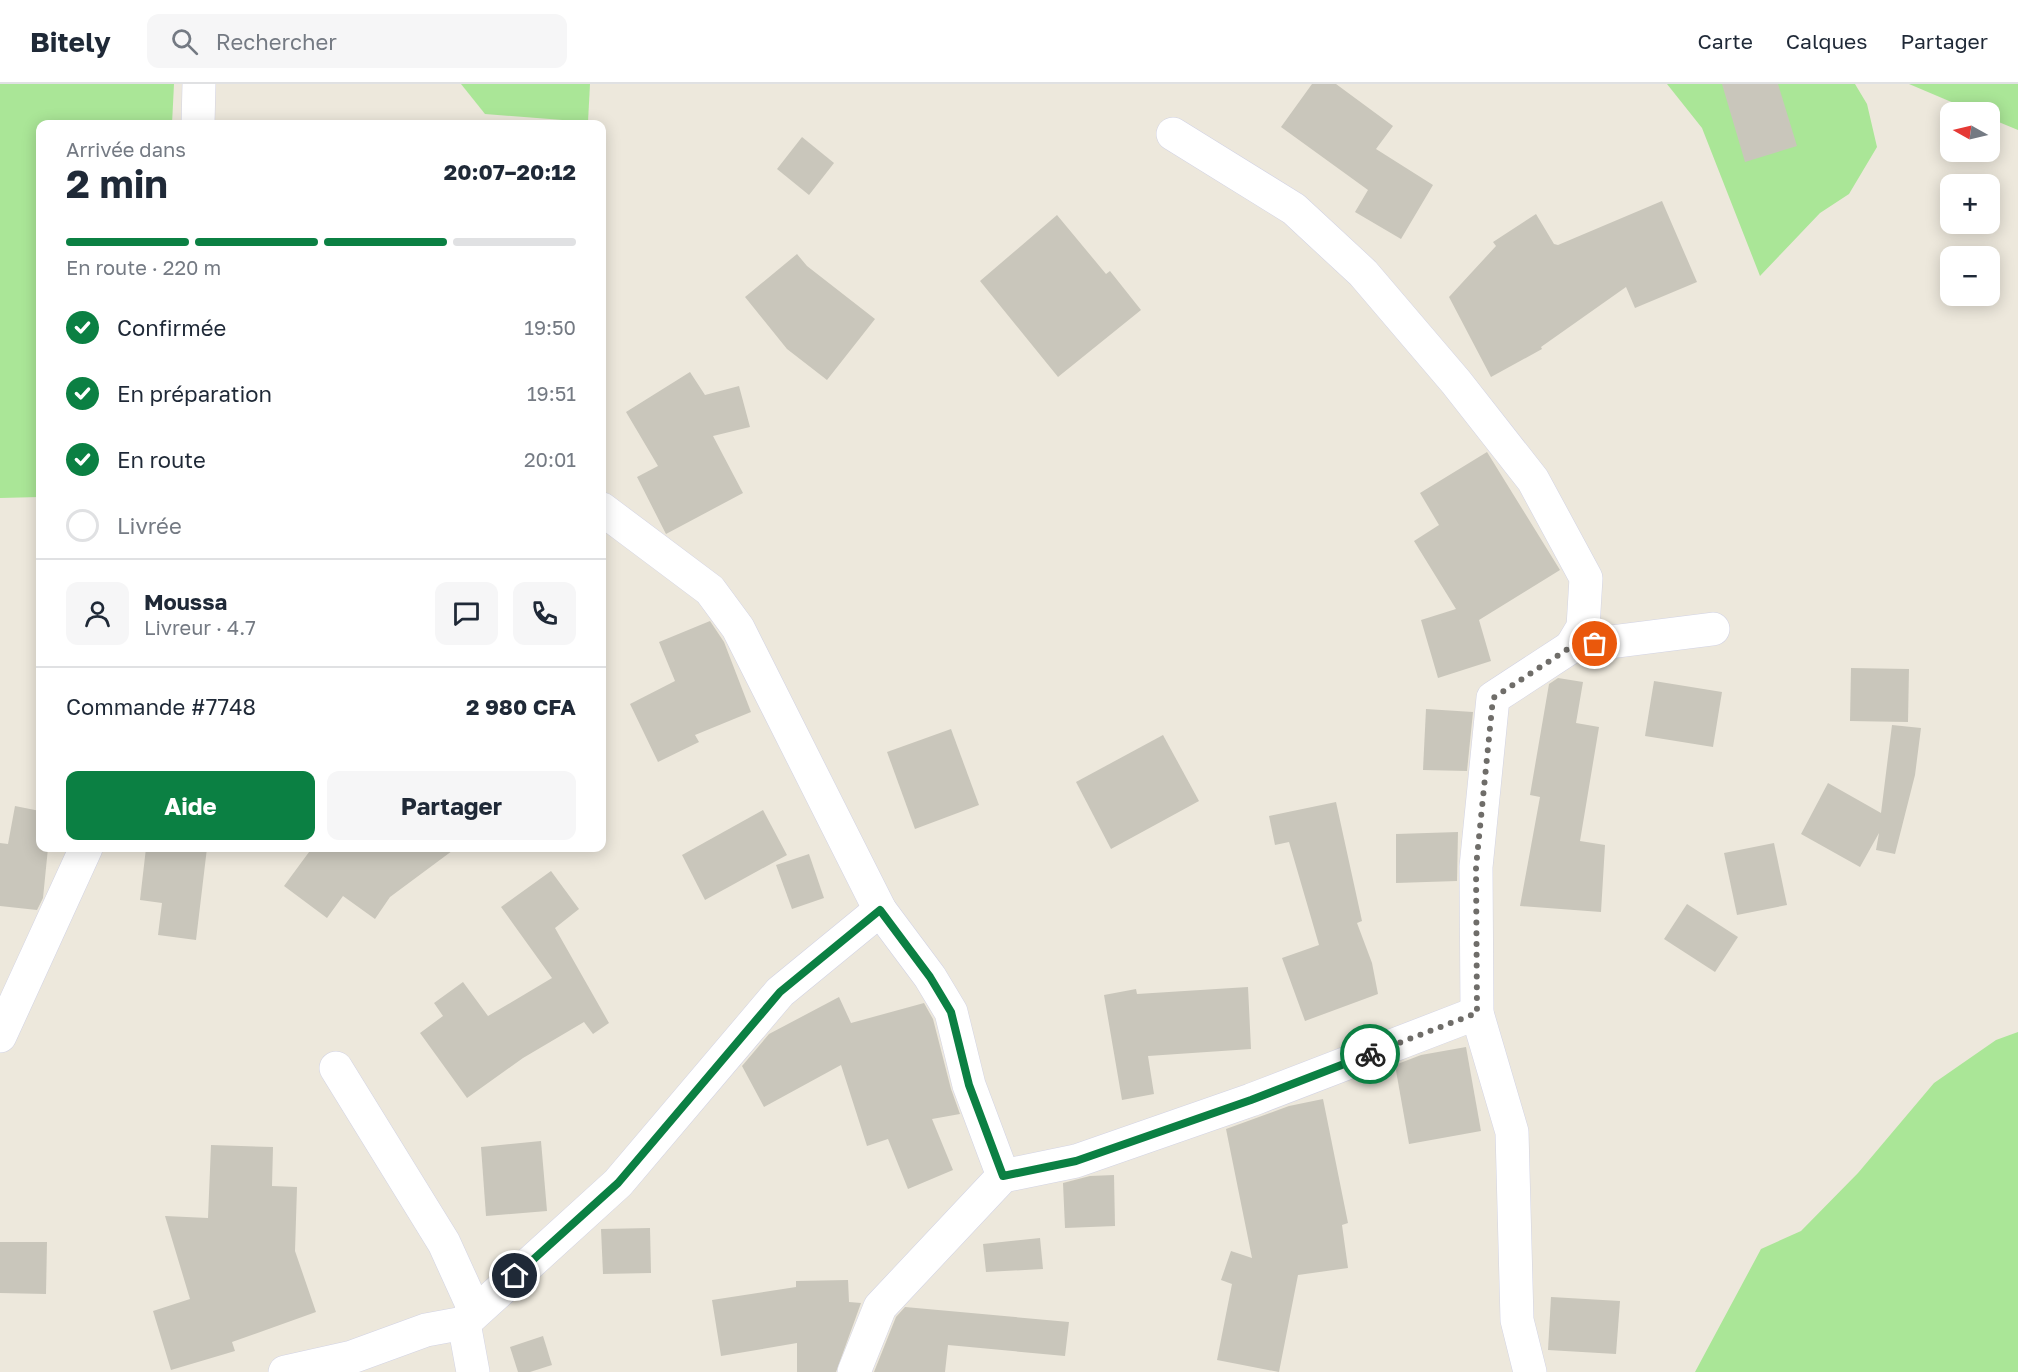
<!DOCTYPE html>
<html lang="fr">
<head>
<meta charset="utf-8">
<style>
	body { margin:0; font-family:"Golos Text",sans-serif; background:#f6f6f7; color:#1f2937; height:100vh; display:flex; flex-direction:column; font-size:22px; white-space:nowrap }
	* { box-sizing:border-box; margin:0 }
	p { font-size:20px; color:#747a83 }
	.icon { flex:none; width:33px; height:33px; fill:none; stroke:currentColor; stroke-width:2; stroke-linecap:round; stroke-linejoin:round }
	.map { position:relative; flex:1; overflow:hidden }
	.sheet { position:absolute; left:36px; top:36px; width:570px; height:732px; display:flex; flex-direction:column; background:#fff; border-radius:12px; box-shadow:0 3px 15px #0003 }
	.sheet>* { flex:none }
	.needle { width:39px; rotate:278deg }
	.controls { position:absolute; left:1940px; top:18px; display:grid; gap:12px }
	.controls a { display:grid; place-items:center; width:60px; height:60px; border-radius:12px; background:#fff; box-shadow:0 3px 15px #0003; font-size:30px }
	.pin { position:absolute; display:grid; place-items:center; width:51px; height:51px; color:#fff; margin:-26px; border:3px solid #fff; border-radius:50%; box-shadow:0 2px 6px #0007 }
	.courier { position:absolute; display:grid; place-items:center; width:60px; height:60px; margin:-30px; border:4px solid #0b8043; border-radius:50%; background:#fff; color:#222; box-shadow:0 2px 8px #0007 }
	.head em { font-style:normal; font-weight:700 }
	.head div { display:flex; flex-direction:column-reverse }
	.head { display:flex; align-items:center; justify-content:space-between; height:102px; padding:0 30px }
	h1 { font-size:39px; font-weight:700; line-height:45px }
	.bar { display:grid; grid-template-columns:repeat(4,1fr); gap:9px 6px; align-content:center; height:72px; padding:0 30px }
	.bar i { height:8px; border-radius:4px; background:#e0e1e3 }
	.bar .selected { background:#0b8043 }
	.bar p { grid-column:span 4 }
	.line { display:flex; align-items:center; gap:15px; padding:0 30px; border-top:2px solid #e0e1e3 }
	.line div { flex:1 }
	.round { display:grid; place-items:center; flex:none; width:63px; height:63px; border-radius:12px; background:#f6f6f7 }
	ol { padding:0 30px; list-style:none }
	li { display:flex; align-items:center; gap:18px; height:66px }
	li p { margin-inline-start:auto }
	li .icon { padding:6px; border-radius:50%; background:#0b8043; color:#fff; stroke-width:4 }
	li:last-child { color:#747a83 }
	li i { width:33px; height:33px; border:3px solid #e0e1e3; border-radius:50% }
	.button { display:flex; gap:12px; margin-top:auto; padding:12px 30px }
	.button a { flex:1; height:69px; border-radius:12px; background:#0b8043; color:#fff; font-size:24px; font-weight:700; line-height:69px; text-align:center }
	.button a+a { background:#f6f6f7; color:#1f2937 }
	header { display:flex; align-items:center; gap:36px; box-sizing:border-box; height:84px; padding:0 30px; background:#fff; border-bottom:2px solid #e0e1e3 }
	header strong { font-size:28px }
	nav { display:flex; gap:33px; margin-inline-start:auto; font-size:21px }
	.search { width:420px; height:54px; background:#f6f6f7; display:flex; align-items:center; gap:15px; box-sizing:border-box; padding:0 21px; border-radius:12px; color:#747a83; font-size:22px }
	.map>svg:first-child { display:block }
	.green { fill:#aae697 }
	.building { fill:#c9c6bb }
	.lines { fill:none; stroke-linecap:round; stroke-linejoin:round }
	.street-casing { stroke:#d2d3e4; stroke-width:34 }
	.street { stroke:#fff; stroke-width:33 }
	.done { stroke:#6f6d69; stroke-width:6; stroke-dasharray:0 10.8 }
	.route { stroke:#0b8043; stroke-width:8 }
</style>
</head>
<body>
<header>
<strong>Bitely</strong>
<div class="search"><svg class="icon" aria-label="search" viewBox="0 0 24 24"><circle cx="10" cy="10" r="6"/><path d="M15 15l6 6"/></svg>Rechercher</div>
<nav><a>Carte</a><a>Calques</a><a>Partager</a></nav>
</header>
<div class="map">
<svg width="2018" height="1288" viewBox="0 0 2018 1288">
	<rect width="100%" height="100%" fill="#ede8dc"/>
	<g class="green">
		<path d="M 0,0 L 174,0 L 172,40 L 40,40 L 40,413 L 0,414 Z"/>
		<path d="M 461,0 L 590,0 L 588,38 L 485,30 Z"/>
		<path d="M 1667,0 L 1855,0 L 1867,20 L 1877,63 L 1849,110 L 1820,129 L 1760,192 L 1702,44 Z"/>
		<path d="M 1909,0 L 2018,0 L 2018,46 L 1989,34 L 1989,28 L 1975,28 Z"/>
		<path d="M 2018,948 L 2018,1288 L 1695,1288 L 1761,1165 L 1801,1147 L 1858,1089 L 1934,999 L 1996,956 Z"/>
	</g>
	<g class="building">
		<path d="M 1312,0 L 1336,0 L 1393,42 L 1376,65 L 1433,101 L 1401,155 L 1355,128 L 1368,106 L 1281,43 Z"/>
		<path d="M 1722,0 L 1778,0 L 1797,62 L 1745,78 Z"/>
		<path d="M 802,53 L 834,79 L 809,111 L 777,85 Z"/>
		<path d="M 1662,117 L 1697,198 L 1635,224 L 1626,203 L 1541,263 L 1542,265 L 1491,293 L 1449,213 L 1496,162 L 1493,158 L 1536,130 L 1554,160 L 1558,161 Z"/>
		<path d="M 1057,131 L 1106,190 L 1110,187 L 1141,226 L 1058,293 L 980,197 Z"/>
		<path d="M 797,170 L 807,182 L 875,235 L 827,296 L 787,265 L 745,213 Z"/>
		<path d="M 690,288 L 705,311 L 739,302 L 750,343 L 713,352 L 743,409 L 666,450 L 637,393 L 658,382 L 626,328 Z"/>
		<path d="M 1487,368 L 1560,486 L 1479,536 L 1491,577 L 1438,594 L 1421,536 L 1456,525 L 1414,457 L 1439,441 L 1420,409 Z"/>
		<path d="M 710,537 L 724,558 L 751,628 L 695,651 L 699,658 L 658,678 L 630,620 L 675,597 L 659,558 Z"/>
		<path d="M 1851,584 L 1909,585 L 1908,638 L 1850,637 Z"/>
		<path d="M 1558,594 L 1583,598 L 1576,639 L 1599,643 L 1580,757 L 1605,761 L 1601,828 L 1520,822 L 1540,713 L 1530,711 L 1549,600 Z"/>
		<path d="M 1654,597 L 1722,608 L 1713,663 L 1645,652 Z"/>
		<path d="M 1426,625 L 1473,628 L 1467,687 L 1423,686 Z"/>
		<path d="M 1892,641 L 1921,644 L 1915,691 L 1895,770 L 1876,766 L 1879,749 L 1860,783 L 1801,750 L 1828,699 L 1881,729 Z"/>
		<path d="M 951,645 L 979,721 L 915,745 L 887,668 Z"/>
		<path d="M 1163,651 L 1199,717 L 1111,765 L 1076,698 Z"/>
		<path d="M 1336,718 L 1362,837 L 1357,839 L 1372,879 L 1378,910 L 1305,937 L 1282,874 L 1319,861 L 1289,758 L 1275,761 L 1269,732 Z"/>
		<path d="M 15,722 L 40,727 L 40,764 L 48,764 L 43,814 L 37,826 L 0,822 L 0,759 L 8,760 Z"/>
		<path d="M 763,726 L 787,771 L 705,816 L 682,771 Z"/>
		<path d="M 1458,748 L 1457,797 L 1396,799 L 1396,750 Z"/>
		<path d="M 1774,759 L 1787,821 L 1737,831 L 1724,769 Z"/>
		<path d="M 146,764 L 207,764 L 196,856 L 158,851 L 162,819 L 140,816 Z"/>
		<path d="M 312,764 L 456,764 L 390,813 L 375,835 L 343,812 L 327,834 L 284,802 Z"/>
		<path d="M 809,770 L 824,814 L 792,825 L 776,781 Z"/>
		<path d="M 551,787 L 579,825 L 555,844 L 609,939 L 593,950 L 584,938 L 523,974 L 467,1014 L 420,949 L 443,932 L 434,919 L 463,898 L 488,932 L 552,894 L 501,823 Z"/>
		<path d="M 1687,820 L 1738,853 L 1715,888 L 1664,855 Z"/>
		<path d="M 1248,903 L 1251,965 L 1148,972 L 1154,1010 L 1122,1016 L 1104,911 L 1136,905 L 1137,910 Z"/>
		<path d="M 839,913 L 851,939 L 924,919 L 933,935 L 951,1005 L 960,1030 L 932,1035 L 953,1086 L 908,1105 L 888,1055 L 867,1062 L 841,981 L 764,1023 L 742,982 L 769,950 Z"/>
		<path d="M 1466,963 L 1481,1047 L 1409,1060 L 1395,981 L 1421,971 Z"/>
		<path d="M 1323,1015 L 1348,1139 L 1342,1141 L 1348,1184 L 1298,1191 L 1279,1288 L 1217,1276 L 1232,1200 L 1221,1196 L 1231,1167 L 1252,1174 L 1226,1045 L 1289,1022 Z"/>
		<path d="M 541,1057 L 547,1127 L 486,1132 L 481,1063 Z"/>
		<path d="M 211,1061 L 273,1063 L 272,1102 L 297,1103 L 295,1167 L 316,1228 L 232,1258 L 235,1267 L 171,1286 L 153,1227 L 190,1215 L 165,1132 L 208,1134 Z"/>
		<path d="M 1114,1091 L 1115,1142 L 1065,1144 L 1063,1099 L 1090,1092 Z"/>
		<path d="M 650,1144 L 651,1189 L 603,1190 L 601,1145 Z"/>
		<path d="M 1040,1154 L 1043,1185 L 986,1188 L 983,1160 Z"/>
		<path d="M 0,1158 L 47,1158 L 46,1210 L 0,1209 Z"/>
		<path d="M 848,1196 L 849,1218 L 861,1219 L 836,1288 L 797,1288 L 797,1259 L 721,1272 L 712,1216 L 796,1203 L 796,1197 Z"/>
		<path d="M 1551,1213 L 1620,1217 L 1616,1270 L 1548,1266 Z"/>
		<path d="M 905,1223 L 1069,1238 L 1065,1272 L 948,1261 L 945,1288 L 874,1288 L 896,1233 Z"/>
		<path d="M 543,1252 L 552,1281 L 530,1288 L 518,1288 L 510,1263 Z"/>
	</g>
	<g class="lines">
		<g class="street-casing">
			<g id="street">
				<path d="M 198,40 L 199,0"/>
				<path d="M 1173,50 L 1294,125 L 1363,189 L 1456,298 L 1533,396 L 1586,494 L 1583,543 L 1571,563"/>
				<path d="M 602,425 L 710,506 L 738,544 L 880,826 L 930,893 L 951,928 L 969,1001 L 1003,1092"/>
				<path d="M 0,952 L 86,764"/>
				<path d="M 336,984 L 444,1159 L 474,1225 L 464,1239 L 473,1288"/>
				<path d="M 285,1288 L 352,1273 L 426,1246 L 464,1239 L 618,1099 L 780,908 L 880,826"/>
				<path d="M 854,1288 L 880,1223 L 1003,1092 L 1076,1077 L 1251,1016 L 1477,929"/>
				<path d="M 1530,1288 L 1517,1236 L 1512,1048 L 1477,929 L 1476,783 L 1493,614 L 1571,563 L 1713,545"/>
			</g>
		</g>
		<use href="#street" class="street"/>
	</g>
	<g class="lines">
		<path class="done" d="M 1370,970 L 1477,929 L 1476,783 L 1493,614 L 1571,563 L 1595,560"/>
		<path class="route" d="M 515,1192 L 618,1099 L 780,908 L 880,826 L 930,893 L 951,928 L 969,1001 L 1003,1092 L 1076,1077 L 1251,1016 L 1370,970"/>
	</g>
</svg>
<div class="controls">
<a><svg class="needle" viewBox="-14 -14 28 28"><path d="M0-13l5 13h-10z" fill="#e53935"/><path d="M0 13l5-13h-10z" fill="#747a83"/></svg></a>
<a>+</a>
<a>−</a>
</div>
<div class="pin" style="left:1595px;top:560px;background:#ea580c"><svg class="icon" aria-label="bag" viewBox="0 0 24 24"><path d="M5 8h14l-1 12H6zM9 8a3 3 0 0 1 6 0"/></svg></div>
<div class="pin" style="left:515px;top:1192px;background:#1f2937"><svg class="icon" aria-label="home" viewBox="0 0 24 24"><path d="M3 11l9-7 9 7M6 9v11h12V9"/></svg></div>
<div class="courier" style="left:1370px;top:970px"><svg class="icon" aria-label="bike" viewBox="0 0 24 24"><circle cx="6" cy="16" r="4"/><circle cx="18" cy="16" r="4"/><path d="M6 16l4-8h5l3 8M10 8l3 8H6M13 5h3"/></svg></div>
<section class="sheet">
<div class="head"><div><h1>2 min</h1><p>Arrivée dans</p></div><em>20:07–20:12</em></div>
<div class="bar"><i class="selected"></i><i class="selected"></i><i class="selected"></i><i></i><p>En route · 220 m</p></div>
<ol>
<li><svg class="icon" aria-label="check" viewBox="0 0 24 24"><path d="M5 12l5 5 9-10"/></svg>Confirmée<p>19:50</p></li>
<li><svg class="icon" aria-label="check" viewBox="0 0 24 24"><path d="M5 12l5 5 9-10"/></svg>En préparation<p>19:51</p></li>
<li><svg class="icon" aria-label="check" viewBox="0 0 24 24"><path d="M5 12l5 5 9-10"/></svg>En route<p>20:01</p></li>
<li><i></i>Livrée</li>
</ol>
<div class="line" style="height:108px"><a class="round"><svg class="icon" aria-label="person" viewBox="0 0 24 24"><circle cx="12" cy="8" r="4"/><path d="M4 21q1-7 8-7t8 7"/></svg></a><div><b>Moussa</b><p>Livreur · 4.7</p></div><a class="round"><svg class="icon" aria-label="chat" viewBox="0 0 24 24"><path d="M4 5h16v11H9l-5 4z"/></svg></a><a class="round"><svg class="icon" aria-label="phone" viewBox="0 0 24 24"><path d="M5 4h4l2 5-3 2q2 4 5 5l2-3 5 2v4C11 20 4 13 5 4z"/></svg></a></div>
<div class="line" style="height:78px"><div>Commande #7748</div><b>2 980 CFA</b></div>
<div class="button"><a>Aide</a><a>Partager</a></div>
</section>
</div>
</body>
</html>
